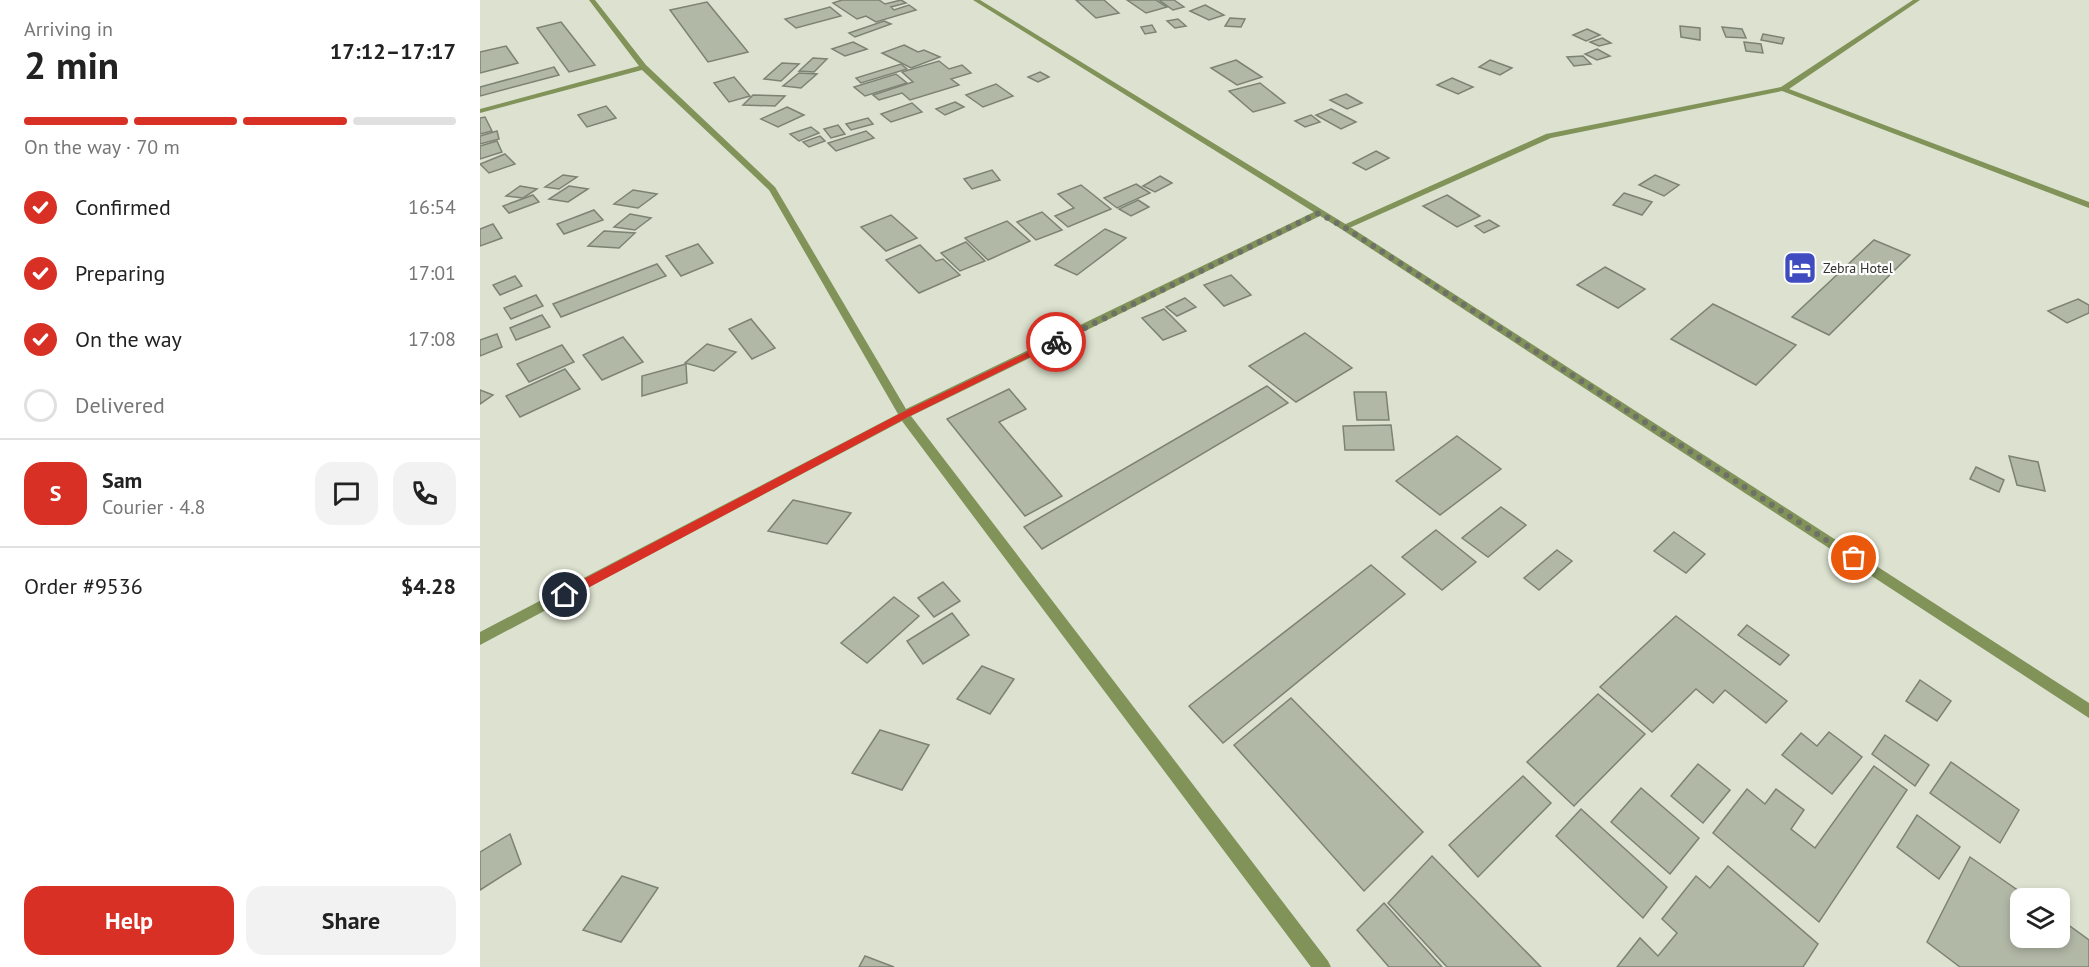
<!DOCTYPE html>
<html lang="en">
<head>
<meta charset="utf-8">
<style>
	body { margin:0; font-family:"PT Sans",sans-serif; background:#f2f2f2; color:#222; height:100vh; display:flex; flex-direction:column; font-size:22px; white-space:nowrap }
	* { box-sizing:border-box; margin:0 }
	p { font-size:20px; color:#767676 }
	.icon { flex:none; width:33px; height:33px; fill:none; stroke:currentColor; stroke-width:2; stroke-linecap:round; stroke-linejoin:round }
	.map { position:relative; flex:1; overflow:hidden }
	.drawer { display:flex; flex-direction:column; background:#fff; width:480px }
	.drawer>* { flex:none }
	.fabs { position:absolute; left:1530px; top:888px; display:grid; gap:12px }
	.fabs a { display:grid; place-items:center; width:60px; height:60px; border-radius:12px; background:#fff; box-shadow:0 3px 9px #0003; font-size:30px }
	.pin { position:absolute; display:grid; place-items:center; width:51px; height:51px; color:#fff; margin:-26px; border:3px solid #fff; border-radius:50%; box-shadow:0 2px 6px #0007 }
	.courier { position:absolute; display:grid; place-items:center; width:60px; height:60px; margin:-30px; border:4px solid #d93025; border-radius:50%; background:#fff; color:#222; box-shadow:0 2px 8px #0007 }
	.headline em { font-style:normal; font-weight:800 }
	.headline div { display:flex; flex-direction:column-reverse }
	.headline { display:flex; align-items:center; justify-content:space-between; height:102px; padding:0 24px }
	h1 { font-size:39px; font-weight:800; line-height:45px }
	.bar { display:grid; grid-template-columns:repeat(4,1fr); gap:9px 6px; align-content:center; height:72px; padding:0 24px }
	.bar i { height:8px; border-radius:4px; background:#e0e0e0 }
	.bar .current { background:#d93025 }
	.bar p { grid-column:span 4 }
	.line { display:flex; align-items:center; gap:15px; padding:0 24px; border-top:2px solid #e0e0e0 }
	.line div { flex:1 }
	.round { display:grid; place-items:center; flex:none; width:63px; height:63px; border-radius:18px; background:#f2f2f2 }
	ol { padding:0 24px; list-style:none }
	li { display:flex; align-items:center; gap:18px; height:66px }
	li p { margin-inline-start:auto }
	li .icon { padding:6px; border-radius:50%; background:#d93025; color:#fff; stroke-width:4 }
	li:last-child { color:#767676 }
	li i { width:33px; height:33px; border:3px solid #e0e0e0; border-radius:50% }
	.action { display:flex; gap:12px; margin-top:auto; padding:12px 24px }
	.action a { flex:1; height:69px; border-radius:18px; background:#d93025; color:#fff; font-size:24px; font-weight:800; line-height:69px; text-align:center }
	.action a+a { background:#f2f2f2; color:#222 }
	main { display:flex; flex:1; min-height:0 }
	.map>svg:first-child { display:block }
	.building { fill:#b2b8a6; stroke:#7d8372; stroke-width:1.5 }
	.lines { fill:none; stroke-linecap:round; stroke-linejoin:round }
	.minor { fill:#819359; fill-rule:evenodd }
	.tertiary { fill:#819359; fill-rule:evenodd }
	.route { fill:#d93025 }
	.done { stroke:#6e7266; stroke-width:6; stroke-dasharray:0 10.8 }
	.labels { text-anchor:middle; dominant-baseline:central; stroke-width:4.5; stroke-linejoin:round; paint-order:stroke }
	.far-poi-label { font-size:14px; fill:#33352e; stroke:#fff; text-anchor:start }
</style>
</head>
<body>
<main>
<section class="drawer">
<div class="headline"><div><h1>2 min</h1><p>Arriving in</p></div><em>17:12–17:17</em></div>
<div class="bar"><i class="current"></i><i class="current"></i><i class="current"></i><i></i><p>On the way · 70 m</p></div>
<ol>
<li><svg class="icon" aria-label="check" viewBox="0 0 24 24"><path d="M5 12l5 5 9-10"/></svg>Confirmed<p>16:54</p></li>
<li><svg class="icon" aria-label="check" viewBox="0 0 24 24"><path d="M5 12l5 5 9-10"/></svg>Preparing<p>17:01</p></li>
<li><svg class="icon" aria-label="check" viewBox="0 0 24 24"><path d="M5 12l5 5 9-10"/></svg>On the way<p>17:08</p></li>
<li><i></i>Delivered</li>
</ol>
<div class="line" style="height:108px"><b class="round" style="background:#d93025;color:#fff">S</b><div><b>Sam</b><p>Courier · 4.8</p></div><a class="round"><svg class="icon" aria-label="chat" viewBox="0 0 24 24"><path d="M4 5h16v11H9l-5 4z"/></svg></a><a class="round"><svg class="icon" aria-label="phone" viewBox="0 0 24 24"><path d="M5 4h4l2 5-3 2q2 4 5 5l2-3 5 2v4C11 20 4 13 5 4z"/></svg></a></div>
<div class="line" style="height:78px"><div>Order #9536</div><b>$4.28</b></div>
<div class="action"><a>Help</a><a>Share</a></div>
</section>
<div class="map">
<svg width="1609" height="967" viewBox="0 0 1609 967">
	<rect width="100%" height="100%" fill="#dce2cf"/>
	<g class="building">
		<path d="M 362,0 L 399,0 L 405,4 L 421,0 L 426,3 L 411,7 L 414,10 L 429,5 L 436,10 L 396,22 L 386,16 L 377,19 L 353,3 Z"/>
		<path d="M 596,0 L 624,0 L 639,13 L 616,18 Z"/>
		<path d="M 647,0 L 676,0 L 687,7 L 666,13 Z"/>
		<path d="M 679,0 L 694,0 L 704,7 L 693,10 Z"/>
		<path d="M 227,2 L 268,52 L 228,62 L 190,10 Z"/>
		<path d="M 725,5 L 744,15 L 729,20 L 710,11 Z"/>
		<path d="M 350,7 L 361,16 L 316,28 L 305,19 Z"/>
		<path d="M 750,18 L 765,19 L 761,27 L 745,26 Z"/>
		<path d="M 698,19 L 706,26 L 695,28 L 687,21 Z"/>
		<path d="M 404,21 L 411,24 L 375,37 L 369,33 Z"/>
		<path d="M 81,22 L 115,65 L 89,72 L 57,28 Z"/>
		<path d="M 672,25 L 676,32 L 665,34 L 661,27 Z"/>
		<path d="M 1200,26 L 1220,28 L 1220,40 L 1201,37 Z"/>
		<path d="M 1242,27 L 1262,29 L 1266,38 L 1246,37 Z"/>
		<path d="M 1107,29 L 1120,35 L 1106,41 L 1093,35 Z"/>
		<path d="M 1283,34 L 1304,38 L 1302,44 L 1281,40 Z"/>
		<path d="M 1122,38 L 1131,43 L 1119,46 L 1110,42 Z"/>
		<path d="M 373,42 L 387,49 L 365,56 L 352,49 Z"/>
		<path d="M 1264,42 L 1281,44 L 1283,53 L 1266,51 Z"/>
		<path d="M 424,45 L 438,52 L 444,50 L 460,57 L 431,68 L 402,53 Z"/>
		<path d="M 26,46 L 38,63 L 0,73 L 0,52 Z"/>
		<path d="M 1117,49 L 1130,56 L 1117,60 L 1105,54 Z"/>
		<path d="M 1103,56 L 1111,64 L 1094,66 L 1087,57 Z"/>
		<path d="M 333,58 L 347,59 L 334,72 L 319,71 Z"/>
		<path d="M 756,60 L 782,77 L 757,85 L 731,68 Z"/>
		<path d="M 1010,60 L 1032,68 L 1020,75 L 999,67 Z"/>
		<path d="M 459,61 L 469,69 L 482,65 L 491,73 L 471,79 L 479,85 L 430,100 L 422,93 L 399,100 L 393,95 L 433,82 L 422,72 Z"/>
		<path d="M 302,63 L 319,64 L 301,81 L 284,79 Z"/>
		<path d="M 421,64 L 427,69 L 381,83 L 376,78 Z"/>
		<path d="M 74,67 L 79,75 L 0,96 L 0,87 Z"/>
		<path d="M 560,72 L 569,77 L 558,82 L 548,77 Z"/>
		<path d="M 319,73 L 337,74 L 321,88 L 303,86 Z"/>
		<path d="M 416,74 L 427,83 L 385,96 L 374,87 Z"/>
		<path d="M 254,77 L 270,96 L 249,102 L 234,83 Z"/>
		<path d="M 972,78 L 993,87 L 978,94 L 957,85 Z"/>
		<path d="M 780,83 L 805,103 L 773,112 L 749,91 Z"/>
		<path d="M 516,84 L 533,96 L 503,107 L 486,95 Z"/>
		<path d="M 866,94 L 882,103 L 867,109 L 850,100 Z"/>
		<path d="M 273,95 L 305,96 L 295,106 L 263,105 Z"/>
		<path d="M 475,102 L 484,107 L 465,115 L 456,109 Z"/>
		<path d="M 432,103 L 442,112 L 411,122 L 401,114 Z"/>
		<path d="M 126,106 L 136,118 L 107,127 L 98,115 Z"/>
		<path d="M 307,107 L 324,115 L 298,127 L 281,119 Z"/>
		<path d="M 851,109 L 876,122 L 861,129 L 836,115 Z"/>
		<path d="M 831,115 L 840,122 L 825,127 L 815,121 Z"/>
		<path d="M 5,117 L 12,131 L 0,134 L 0,118 Z"/>
		<path d="M 388,118 L 393,124 L 371,130 L 366,124 Z"/>
		<path d="M 358,125 L 365,134 L 351,138 L 344,129 Z"/>
		<path d="M 331,127 L 339,133 L 319,141 L 310,134 Z"/>
		<path d="M 17,131 L 19,139 L 0,144 L 0,136 Z"/>
		<path d="M 386,131 L 394,138 L 356,151 L 348,143 Z"/>
		<path d="M 340,136 L 345,141 L 329,147 L 323,142 Z"/>
		<path d="M 17,141 L 22,152 L 0,159 L 0,146 Z"/>
		<path d="M 896,151 L 909,158 L 886,170 L 873,163 Z"/>
		<path d="M 25,154 L 35,164 L 9,173 L 0,164 Z"/>
		<path d="M 512,170 L 520,180 L 492,189 L 484,179 Z"/>
		<path d="M 83,175 L 97,177 L 79,189 L 65,187 Z"/>
		<path d="M 1175,175 L 1199,185 L 1184,196 L 1159,185 Z"/>
		<path d="M 680,176 L 692,183 L 675,192 L 663,186 Z"/>
		<path d="M 656,184 L 670,193 L 637,208 L 624,198 Z"/>
		<path d="M 601,185 L 631,209 L 588,227 L 575,216 L 594,208 L 578,194 Z"/>
		<path d="M 40,186 L 57,189 L 43,198 L 26,196 Z"/>
		<path d="M 89,186 L 108,189 L 88,202 L 69,199 Z"/>
		<path d="M 153,190 L 177,194 L 158,208 L 134,204 Z"/>
		<path d="M 1144,193 L 1172,202 L 1162,215 L 1133,205 Z"/>
		<path d="M 53,195 L 59,202 L 29,213 L 23,206 Z"/>
		<path d="M 967,195 L 1000,216 L 977,227 L 943,206 Z"/>
		<path d="M 658,200 L 669,207 L 651,216 L 639,209 Z"/>
		<path d="M 114,210 L 123,220 L 84,234 L 77,224 Z"/>
		<path d="M 562,212 L 582,230 L 556,240 L 537,222 Z"/>
		<path d="M 150,214 L 171,218 L 155,230 L 134,227 Z"/>
		<path d="M 411,215 L 437,238 L 406,251 L 381,227 Z"/>
		<path d="M 1009,220 L 1019,226 L 1004,233 L 995,226 Z"/>
		<path d="M 527,221 L 550,241 L 508,260 L 485,238 Z"/>
		<path d="M 13,224 L 22,238 L 0,246 L 0,229 Z"/>
		<path d="M 625,229 L 646,238 L 597,275 L 575,265 Z"/>
		<path d="M 124,231 L 155,233 L 139,248 L 108,246 Z"/>
		<path d="M 1394,240 L 1430,255 L 1349,335 L 1312,317 Z"/>
		<path d="M 486,242 L 505,261 L 480,271 L 461,253 Z"/>
		<path d="M 218,244 L 233,263 L 201,276 L 186,256 Z"/>
		<path d="M 440,245 L 456,261 L 463,259 L 480,275 L 439,293 L 406,260 Z"/>
		<path d="M 177,264 L 186,276 L 81,317 L 73,304 Z"/>
		<path d="M 1125,267 L 1165,289 L 1138,308 L 1097,285 Z"/>
		<path d="M 751,275 L 771,295 L 744,306 L 724,285 Z"/>
		<path d="M 35,276 L 42,286 L 20,295 L 13,285 Z"/>
		<path d="M 56,295 L 63,306 L 31,319 L 24,308 Z"/>
		<path d="M 705,298 L 716,307 L 697,316 L 686,307 Z"/>
		<path d="M 1598,299 L 1609,305 L 1609,313 L 1587,323 L 1568,311 Z"/>
		<path d="M 1233,304 L 1316,345 L 1276,385 L 1191,339 Z"/>
		<path d="M 684,309 L 706,331 L 683,340 L 662,318 Z"/>
		<path d="M 62,315 L 70,327 L 36,340 L 30,328 Z"/>
		<path d="M 271,319 L 295,348 L 272,359 L 249,329 Z"/>
		<path d="M 825,333 L 872,368 L 816,402 L 769,366 Z"/>
		<path d="M 17,334 L 22,347 L 0,356 L 0,340 Z"/>
		<path d="M 143,337 L 163,362 L 122,380 L 103,355 Z"/>
		<path d="M 227,344 L 256,352 L 234,371 L 205,363 Z"/>
		<path d="M 82,345 L 94,362 L 49,382 L 37,364 Z"/>
		<path d="M 206,364 L 207,383 L 162,396 L 162,376 Z"/>
		<path d="M 85,369 L 100,389 L 40,417 L 26,396 Z"/>
		<path d="M 787,386 L 808,403 L 562,549 L 544,527 Z"/>
		<path d="M 529,389 L 546,409 L 519,422 L 582,496 L 545,516 L 467,419 Z"/>
		<path d="M 0,390 L 13,395 L 0,404 Z"/>
		<path d="M 874,392 L 906,392 L 909,420 L 877,420 Z"/>
		<path d="M 911,425 L 914,450 L 865,450 L 863,426 Z"/>
		<path d="M 977,436 L 1021,469 L 960,515 L 916,481 Z"/>
		<path d="M 1529,456 L 1558,462 L 1565,491 L 1537,485 Z"/>
		<path d="M 1496,467 L 1524,480 L 1519,492 L 1490,479 Z"/>
		<path d="M 313,500 L 371,513 L 347,544 L 288,531 Z"/>
		<path d="M 1021,507 L 1046,525 L 1008,557 L 982,538 Z"/>
		<path d="M 956,530 L 996,562 L 962,590 L 922,557 Z"/>
		<path d="M 1194,532 L 1225,554 L 1206,573 L 1174,551 Z"/>
		<path d="M 1077,550 L 1092,561 L 1059,590 L 1044,578 Z"/>
		<path d="M 891,565 L 925,594 L 743,743 L 709,706 Z"/>
		<path d="M 463,582 L 480,601 L 454,617 L 438,598 Z"/>
		<path d="M 414,597 L 439,616 L 387,663 L 361,643 Z"/>
		<path d="M 472,613 L 489,635 L 443,664 L 427,641 Z"/>
		<path d="M 1196,616 L 1307,701 L 1286,723 L 1245,690 L 1233,703 L 1216,689 L 1172,732 L 1120,687 Z"/>
		<path d="M 1267,625 L 1309,655 L 1300,665 L 1258,635 Z"/>
		<path d="M 502,666 L 534,679 L 510,714 L 477,699 Z"/>
		<path d="M 1440,680 L 1471,701 L 1457,721 L 1426,701 Z"/>
		<path d="M 1118,694 L 1165,734 L 1094,806 L 1047,762 Z"/>
		<path d="M 811,698 L 943,832 L 884,891 L 754,745 Z"/>
		<path d="M 400,730 L 449,745 L 422,790 L 372,773 Z"/>
		<path d="M 1349,732 L 1382,757 L 1352,794 L 1302,755 L 1321,733 L 1337,746 Z"/>
		<path d="M 1405,735 L 1449,765 L 1435,786 L 1392,754 Z"/>
		<path d="M 1471,762 L 1539,810 L 1520,843 L 1450,793 Z"/>
		<path d="M 1218,764 L 1250,790 L 1223,823 L 1191,796 Z"/>
		<path d="M 1394,766 L 1427,790 L 1339,922 L 1233,833 L 1267,789 L 1285,804 L 1296,789 L 1324,810 L 1311,829 L 1335,848 Z"/>
		<path d="M 1043,776 L 1071,803 L 998,877 L 969,845 Z"/>
		<path d="M 1161,788 L 1219,838 L 1190,874 L 1131,822 Z"/>
		<path d="M 1101,809 L 1187,887 L 1163,918 L 1076,836 Z"/>
		<path d="M 1437,815 L 1480,847 L 1459,879 L 1417,847 Z"/>
		<path d="M 30,834 L 41,864 L 0,890 L 0,852 Z"/>
		<path d="M 952,856 L 1061,967 L 967,967 L 908,903 Z"/>
		<path d="M 1490,857 L 1549,898 L 1540,898 L 1540,938 L 1580,938 L 1580,919 L 1609,940 L 1609,967 L 1480,967 L 1447,942 Z"/>
		<path d="M 1248,866 L 1338,944 L 1323,967 L 1137,967 L 1160,938 L 1178,956 L 1197,933 L 1182,919 L 1216,876 L 1230,888 Z"/>
		<path d="M 142,876 L 178,888 L 141,942 L 103,930 Z"/>
		<path d="M 904,903 L 962,967 L 909,967 L 877,930 Z"/>
		<path d="M 385,956 L 414,967 L 379,967 Z"/>
	</g>
	<g class="lines">
		<g class="minor">
			<path d="M 109,0 L 115,0 L 166,65 L 295,187 L 426,409 L 836,211 L 842,211 L 842,215 L 431,416 L 848,961 L 851,967 L 831,967 L 422,421 L 0,645 L 0,632 L 418,414 L 289,190 L 162,70 L 0,113 L 0,109 L 159,66 Z"/>
			<path d="M 1433,0 L 1440,0 L 1309,89 L 1609,202 L 1609,208 L 1302,91 L 1071,138 L 867,229 L 861,229 L 859,227 L 1066,134 L 1301,87 Z"/>
		</g>
		<path class="tertiary" d="M 493,0 L 500,0 L 867,225 L 1609,703 L 1609,718 L 861,229 Z"/>
	</g>
	<path class="route" d="M 573,340 L 580,342 L 428,417 L 89,598 L 81,598 L 81,591 L 421,413 Z"/>
	<g class="lines">
		<path class="done" d="M 576,342 L 839,213 L 864,227 L 1374,558"/>
	</g>
	<defs>
		<g id="hotel-square" transform="scale(1.725)"><rect x="-9" y="-9" width="18" height="18" rx="4" fill="#3f4bbf" stroke="#fff"/><path d="M-6-4.5h1.5V1H6V5H4.5V3h-9V5H-6ZM-4 0a1.8 1.8 0 1 1 3.6 0ZM.5 0V-2.5h3Q6-2.5 6 0Z" fill="#fff"/></g>
	</defs>
	<g fill-rule="evenodd">
		<use href="#hotel-square" x="1320" y="268"/>
	</g>
	<g class="labels">
		<g class="far-poi-label">
			<text x="1343" y="268">Zebra Hotel</text>
		</g>
	</g>
</svg>
<div class="fabs">
<a><svg class="icon" aria-label="layers" viewBox="0 0 24 24"><path d="M12 4l9 5-9 5-9-5zM3 14l9 5 9-5"/></svg></a>
</div>
<div class="pin" style="left:1374px;top:558px;background:#ea580c"><svg class="icon" aria-label="bag" viewBox="0 0 24 24"><path d="M5 8h14l-1 12H6zM9 8a3 3 0 0 1 6 0"/></svg></div>
<div class="pin" style="left:85px;top:595px;background:#1f2937"><svg class="icon" aria-label="home" viewBox="0 0 24 24"><path d="M3 11l9-7 9 7M6 9v11h12V9"/></svg></div>
<div class="courier" style="left:576px;top:342px"><svg class="icon" aria-label="bike" viewBox="0 0 24 24"><circle cx="6" cy="16" r="4"/><circle cx="18" cy="16" r="4"/><path d="M6 16l4-8h5l3 8M10 8l3 8H6M13 5h3"/></svg></div>
</div>
</main>
</body>
</html>
